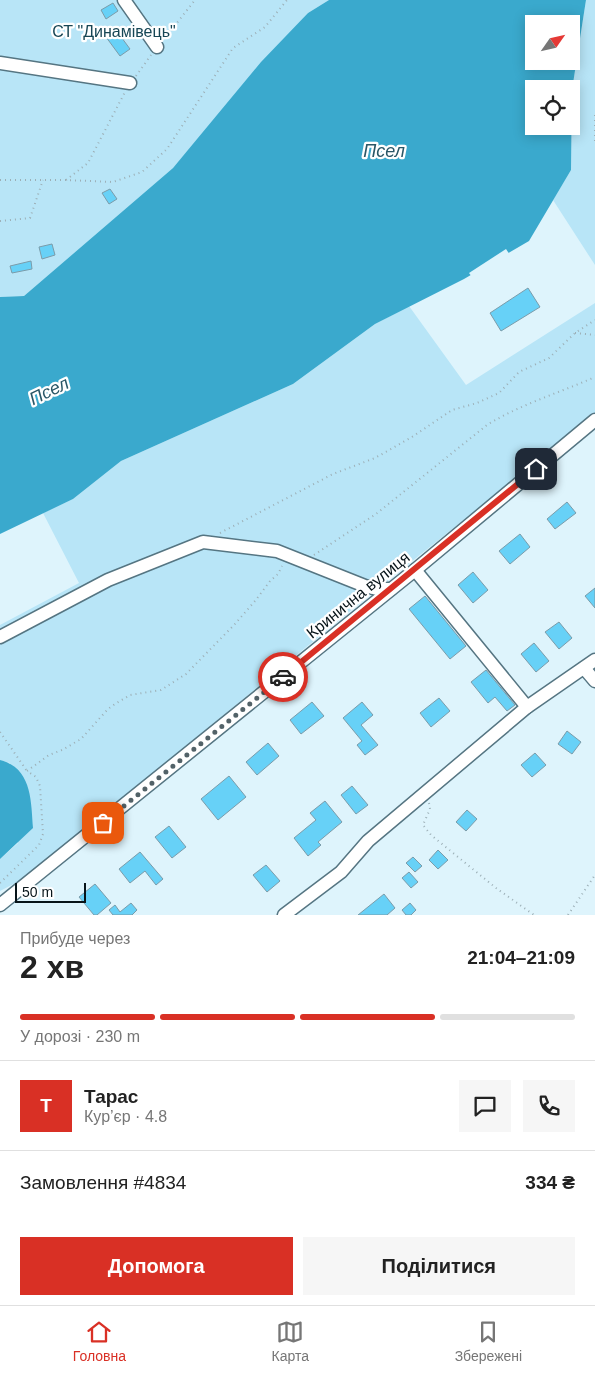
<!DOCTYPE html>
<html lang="uk">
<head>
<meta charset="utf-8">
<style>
	body { margin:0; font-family:Helvetica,sans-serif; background:#f6f6f6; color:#222; height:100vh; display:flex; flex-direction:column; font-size:19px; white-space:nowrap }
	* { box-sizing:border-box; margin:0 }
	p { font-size:16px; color:#767676 }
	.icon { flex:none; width:28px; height:28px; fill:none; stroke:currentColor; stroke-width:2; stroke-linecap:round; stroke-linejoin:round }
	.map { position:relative; height:915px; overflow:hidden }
	.drawer { display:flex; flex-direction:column; background:#fff; flex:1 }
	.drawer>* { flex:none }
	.needle { width:32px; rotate:56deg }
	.buttons { position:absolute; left:525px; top:15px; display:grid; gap:10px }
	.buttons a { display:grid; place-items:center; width:55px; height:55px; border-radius:0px; background:#fff; box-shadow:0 2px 12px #0003; font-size:25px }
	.scale { position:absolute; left:15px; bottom:12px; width:71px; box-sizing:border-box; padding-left:5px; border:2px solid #071419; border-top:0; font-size:14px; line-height:18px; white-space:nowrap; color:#071419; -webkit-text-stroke:4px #fff; paint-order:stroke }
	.pin { position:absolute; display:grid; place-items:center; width:42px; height:42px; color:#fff; margin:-21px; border-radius:10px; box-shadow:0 2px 8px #0006 }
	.courier { position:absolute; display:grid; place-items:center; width:50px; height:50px; margin:-25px; border:4px solid #d93025; border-radius:50%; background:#fff; color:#222; box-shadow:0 1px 6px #0007 }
	.head em { font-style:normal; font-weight:800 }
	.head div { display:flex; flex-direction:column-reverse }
	.head { display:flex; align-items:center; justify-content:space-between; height:85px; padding:0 20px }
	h1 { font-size:32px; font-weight:800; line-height:38px }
	.bar { display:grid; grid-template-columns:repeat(4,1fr); gap:8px 5px; align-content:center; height:60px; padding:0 20px }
	.bar i { height:6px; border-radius:4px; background:#e0e0e0 }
	.bar .active { background:#d93025 }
	.bar p { grid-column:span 4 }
	.line { display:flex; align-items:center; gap:12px; padding:0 20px; border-top:1px solid #e0e0e0 }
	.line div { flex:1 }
	.round { display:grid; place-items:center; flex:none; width:52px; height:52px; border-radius:0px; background:#f6f6f6 }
	.action { display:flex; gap:10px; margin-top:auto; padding:10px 20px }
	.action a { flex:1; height:58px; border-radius:0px; background:#d93025; color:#fff; font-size:20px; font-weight:800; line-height:58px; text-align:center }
	.action a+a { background:#f6f6f6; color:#222 }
	.tab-bar { display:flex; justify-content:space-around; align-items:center; height:70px; border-top:1px solid #e0e0e0; background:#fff; font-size:14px; color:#767676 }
	.tab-bar a { display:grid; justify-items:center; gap:2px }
	.tab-bar .active { color:#d93025 }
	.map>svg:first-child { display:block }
	.green { fill:#b8e5f7 }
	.water { fill:#3aa9cd; fill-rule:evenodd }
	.pier { fill:#def4fc }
	.building { fill:#67d1f7; stroke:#7b9caa }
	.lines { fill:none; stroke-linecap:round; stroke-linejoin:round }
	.minor-casing { stroke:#557582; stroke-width:15 }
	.path { stroke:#9cafb6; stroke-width:2; stroke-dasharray:1 4; stroke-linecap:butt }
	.minor { stroke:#fff; stroke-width:12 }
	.done { stroke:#526268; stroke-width:5; stroke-dasharray:0 9 }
	.route { stroke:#d93025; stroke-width:6 }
	.labels { text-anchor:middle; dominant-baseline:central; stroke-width:4.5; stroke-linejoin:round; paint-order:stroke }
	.park-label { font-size:16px; fill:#174655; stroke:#fff }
	.street-label { font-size:16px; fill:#071419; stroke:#fff }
	.water-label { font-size:18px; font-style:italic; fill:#2a5767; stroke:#fff }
</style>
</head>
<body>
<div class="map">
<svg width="595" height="915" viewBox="0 0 595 915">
	<rect width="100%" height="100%" fill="#def4fc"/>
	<g class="green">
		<path d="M 0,0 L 329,0 L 308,13 L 173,168 L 24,296 L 0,297 Z"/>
		<path d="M 586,0 L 595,0 L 595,265 L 553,200 L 571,170 L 572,90 Z"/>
		<path d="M 595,303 L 595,415 L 371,594 L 25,878 L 0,891 L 0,859 L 18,843 L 10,763 L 0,760 L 0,625 L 79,583 L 43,513 L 73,499 L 121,461 L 293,384 L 375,324 L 409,306 L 466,385 Z"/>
	</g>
	<g class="water">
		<path d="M 329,0 L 586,0 L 572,90 L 571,170 L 529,241 L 464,279 L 375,324 L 293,384 L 121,461 L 73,499 L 0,534 L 0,297 L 24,296 L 173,168 L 261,62 L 308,13 ZM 534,24 L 571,24 L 571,61 L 534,61 ZM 534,89 L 571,89 L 571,126 L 534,126 Z"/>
		<path d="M 0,760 C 32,768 31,801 33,828 L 0,859 Z"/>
	</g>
	<path class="pier" d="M 506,249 L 510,255 L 472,277 L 469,273 Z"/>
	<g class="building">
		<path d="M 113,3 L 118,11 L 106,19 L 101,10 Z"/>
		<path d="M 116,30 L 130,49 L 120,56 L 106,37 Z"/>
		<path d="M 110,189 L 117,199 L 109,204 L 102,193 Z"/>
		<path d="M 52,244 L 55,255 L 42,259 L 39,247 Z"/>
		<path d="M 31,261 L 32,269 L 12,273 L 10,266 Z"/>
		<path d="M 528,288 L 540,307 L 501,331 L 490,313 Z"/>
		<path d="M 567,502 L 576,513 L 555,529 L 547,519 Z"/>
		<path d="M 520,534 L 530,547 L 510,564 L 499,551 Z"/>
		<path d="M 473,572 L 488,590 L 473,603 L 458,585 Z"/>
		<path d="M 595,588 L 595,608 L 585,596 Z"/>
		<path d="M 425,596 L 466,646 L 450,659 L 409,609 Z"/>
		<path d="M 559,622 L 572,638 L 559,649 L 545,632 Z"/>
		<path d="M 534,643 L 549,661 L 536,672 L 521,654 Z"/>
		<path d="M 486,670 L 515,705 L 507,711 L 495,697 L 488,703 L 471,682 Z"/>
		<path d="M 439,698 L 450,711 L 431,727 L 420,713 Z"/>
		<path d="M 312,702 L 324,716 L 301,734 L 290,720 Z"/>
		<path d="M 362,702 L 373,715 L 361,725 L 378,745 L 365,755 L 357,745 L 362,741 L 343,718 Z"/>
		<path d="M 567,731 L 581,742 L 572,754 L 558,744 Z"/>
		<path d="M 268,743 L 279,756 L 257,775 L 246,762 Z"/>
		<path d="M 535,753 L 546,765 L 532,777 L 521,765 Z"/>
		<path d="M 229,776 L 246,797 L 218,820 L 201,799 Z"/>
		<path d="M 352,786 L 368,805 L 356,814 L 341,795 Z"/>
		<path d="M 325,801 L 342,822 L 318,842 L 321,845 L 308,856 L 294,838 L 316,820 L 310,813 Z"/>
		<path d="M 467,810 L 477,819 L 466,831 L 456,822 Z"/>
		<path d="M 169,826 L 186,847 L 172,858 L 155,837 Z"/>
		<path d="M 438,850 L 448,860 L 438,869 L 429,860 Z"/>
		<path d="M 140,852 L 163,879 L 156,885 L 145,871 L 130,883 L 119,869 Z"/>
		<path d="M 413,857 L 422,866 L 415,872 L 406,863 Z"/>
		<path d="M 266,865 L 280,881 L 267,892 L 253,875 Z"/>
		<path d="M 409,872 L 418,882 L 411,888 L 402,878 Z"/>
		<path d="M 95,884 L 111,903 L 97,915 L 94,915 L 79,897 Z"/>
		<path d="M 384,894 L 395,908 L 387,915 L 358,915 Z"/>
		<path d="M 131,903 L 137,910 L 132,915 L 113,915 L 109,910 L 115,905 L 120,912 Z"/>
		<path d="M 410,903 L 416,910 L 411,915 L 406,915 L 402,910 Z"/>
	</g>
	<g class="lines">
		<g class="minor-casing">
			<g id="minor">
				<path d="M 124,0 L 157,47"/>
				<path d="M 0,63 L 130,83"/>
				<path d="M 415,570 L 527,707"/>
				<path d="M 0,637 L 108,580 L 203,542 L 277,551 L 365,586 L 377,589 L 391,589"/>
				<path d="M 584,668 L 595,681"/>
				<path d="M 0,905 L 415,570 L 595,420"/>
				<path d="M 284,915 L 341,872 L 368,841 L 527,707 L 595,660"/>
			</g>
		</g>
		<g class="path">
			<path d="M 165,38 L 195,0"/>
			<path d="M 136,76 L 151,55"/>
			<path d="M 595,115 L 595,143"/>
			<path d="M 0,180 L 66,180 L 113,182 L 142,172 L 167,149 L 233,48 L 265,27 L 287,0"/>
			<path d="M 66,180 L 88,163 L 125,92"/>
			<path d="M 0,221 L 30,218 L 43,180"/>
			<path d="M 575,333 L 595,335"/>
			<path d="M 220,533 L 333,474 L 375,458 L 412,437 L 452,410 L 477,403 L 499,393 L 519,372 L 549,358 L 575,333 L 595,320"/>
			<path d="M 314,555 L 376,514 L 487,425 C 521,404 559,393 595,377"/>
			<path d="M 0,732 L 27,771"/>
			<path d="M 429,803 L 430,809 L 423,825 L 431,835 L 496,888 L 534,915"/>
			<path d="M 0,883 L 39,845 L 43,834 L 40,786 L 36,777 L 27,771 L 49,755 L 62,750 L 81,739 L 108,709 L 115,704 L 130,695 L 161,690 L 186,674 L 234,625 L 255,601 L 270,581 L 278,574 L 282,566"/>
			<path d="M 568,915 L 595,875"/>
		</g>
		<use href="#minor" class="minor"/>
	</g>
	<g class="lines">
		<path class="done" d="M 103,823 L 283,677"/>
		<path class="route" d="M 283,677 L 536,469"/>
	</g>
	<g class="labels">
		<g class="park-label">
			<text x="114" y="31">СТ "Динамівець"</text>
		</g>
		<g class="street-label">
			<text transform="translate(358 595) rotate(-39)">Кринична вулиця</text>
		</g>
		<g class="water-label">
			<text x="384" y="151">Псел</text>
			<text transform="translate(49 391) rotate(-26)">Псел</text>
		</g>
	</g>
</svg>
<div class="buttons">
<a><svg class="needle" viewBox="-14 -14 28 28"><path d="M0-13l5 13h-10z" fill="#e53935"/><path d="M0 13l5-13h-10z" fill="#767676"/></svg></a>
<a><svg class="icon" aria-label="locate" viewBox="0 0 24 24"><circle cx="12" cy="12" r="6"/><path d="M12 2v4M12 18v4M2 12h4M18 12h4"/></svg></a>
</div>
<div class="scale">50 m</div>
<div class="pin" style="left:103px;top:823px;background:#ea580c"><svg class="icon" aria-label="bag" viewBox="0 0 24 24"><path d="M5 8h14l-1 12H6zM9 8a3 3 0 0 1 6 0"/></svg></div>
<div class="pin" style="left:536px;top:469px;background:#1f2937"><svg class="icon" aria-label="home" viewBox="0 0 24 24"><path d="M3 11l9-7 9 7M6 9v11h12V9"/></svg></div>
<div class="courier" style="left:283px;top:677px"><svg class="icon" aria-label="car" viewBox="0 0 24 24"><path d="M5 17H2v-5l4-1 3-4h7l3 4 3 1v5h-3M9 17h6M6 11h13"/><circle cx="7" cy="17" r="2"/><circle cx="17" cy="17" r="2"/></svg></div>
</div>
<section class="drawer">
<div class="head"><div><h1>2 хв</h1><p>Прибуде через</p></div><em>21:04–21:09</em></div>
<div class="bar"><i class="active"></i><i class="active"></i><i class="active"></i><i></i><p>У дорозі · 230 m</p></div>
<div class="line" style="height:90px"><b class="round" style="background:#d93025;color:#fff">Т</b><div><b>Тарас</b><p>Кур’єр · 4.8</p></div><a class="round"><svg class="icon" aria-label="chat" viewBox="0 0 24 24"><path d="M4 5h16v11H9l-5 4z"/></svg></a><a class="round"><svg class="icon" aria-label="phone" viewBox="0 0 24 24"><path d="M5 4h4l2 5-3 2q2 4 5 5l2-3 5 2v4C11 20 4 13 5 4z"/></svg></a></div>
<div class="line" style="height:65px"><div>Замовлення #4834</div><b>334 ₴</b></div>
<div class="action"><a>Допомога</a><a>Поділитися</a></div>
</section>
<nav class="tab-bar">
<a class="active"><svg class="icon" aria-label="home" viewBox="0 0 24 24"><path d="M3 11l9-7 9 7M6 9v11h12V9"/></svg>Головна</a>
<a><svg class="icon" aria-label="map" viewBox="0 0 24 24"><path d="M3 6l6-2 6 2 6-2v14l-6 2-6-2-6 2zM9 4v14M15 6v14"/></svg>Карта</a>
<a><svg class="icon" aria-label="saved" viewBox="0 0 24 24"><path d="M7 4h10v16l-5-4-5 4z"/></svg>Збережені</a>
</nav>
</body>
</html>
